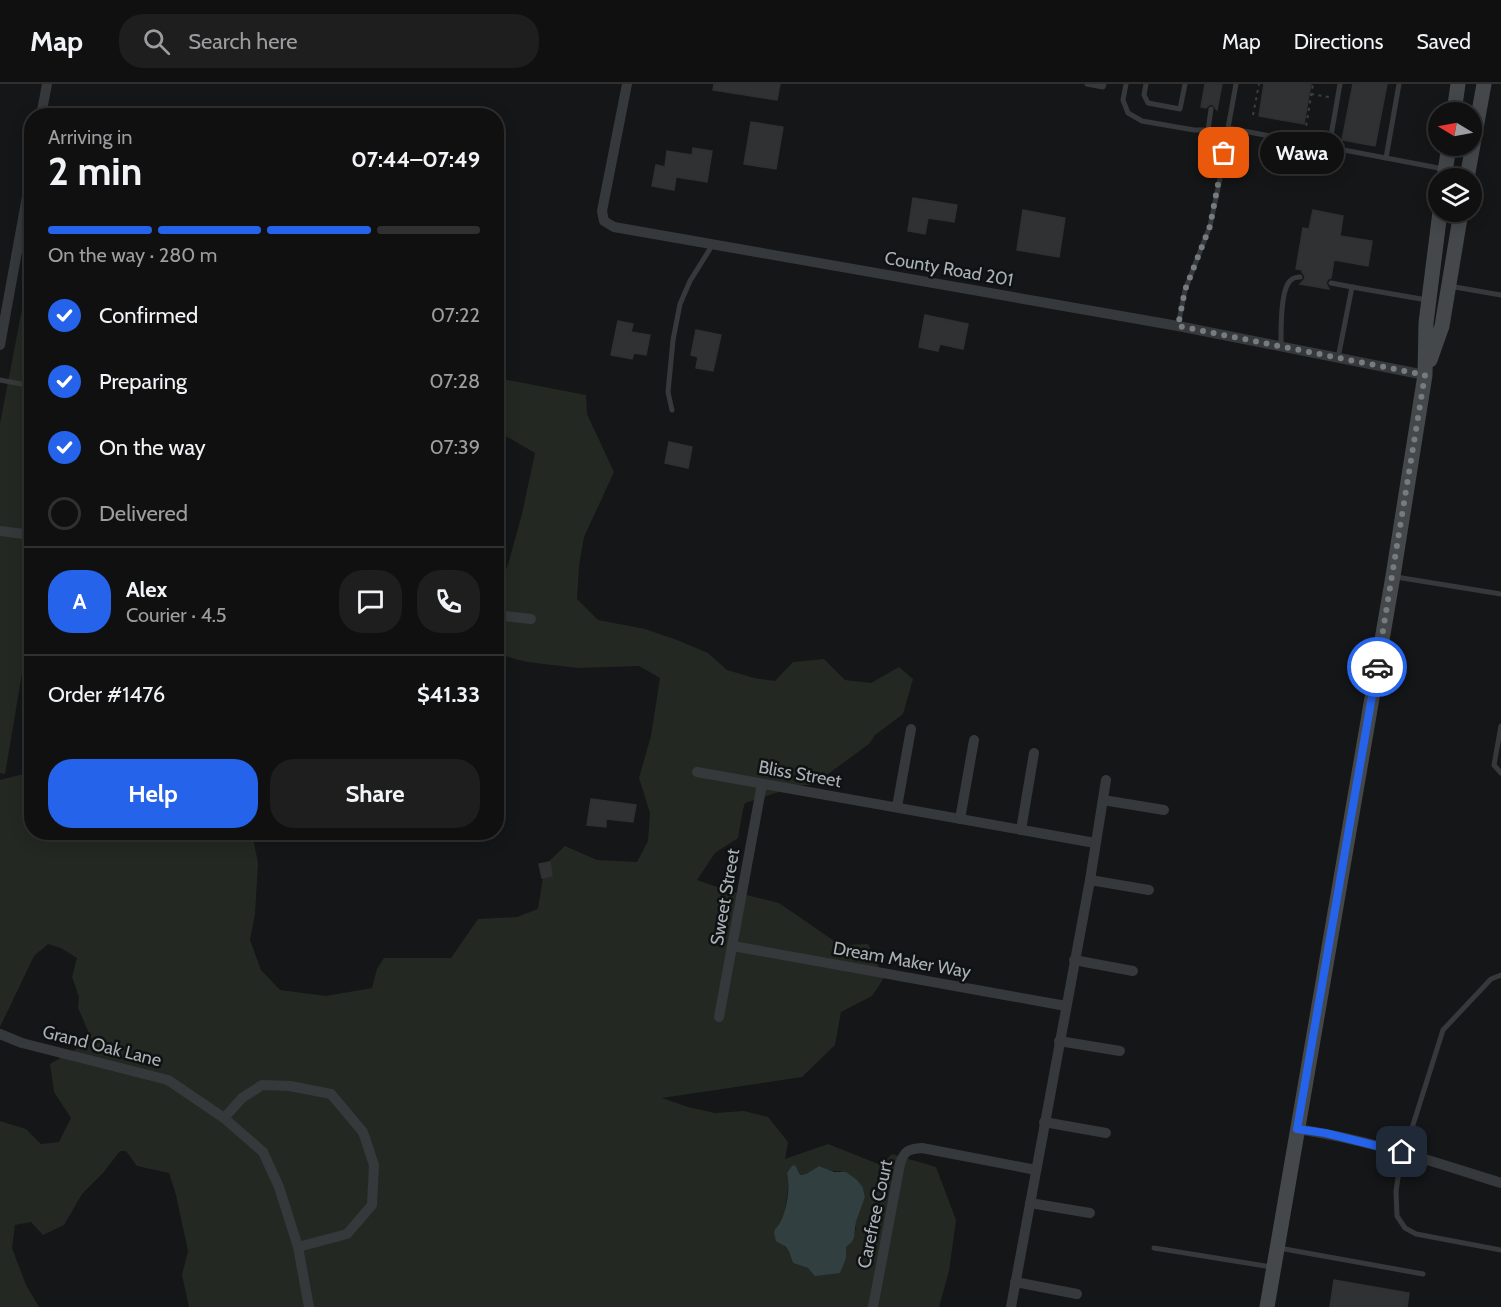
<!DOCTYPE html>
<html lang="en">
<head>
<meta charset="utf-8">
<style>
	body { margin:0; font-family:Cabin,sans-serif; background:#1e1e1f; color:#f1f3f6; height:100vh; display:flex; flex-direction:column; font-size:22px; white-space:nowrap }
	* { box-sizing:border-box; margin:0 }
	p { font-size:20px; color:#9c9d9f }
	.icon { flex:none; width:33px; height:33px; fill:none; stroke:currentColor; stroke-width:2; stroke-linecap:round; stroke-linejoin:round }
	.map { position:relative; flex:1; overflow:hidden }
	.side { position:absolute; left:24px; top:24px; width:480px; height:732px; display:flex; flex-direction:column; background:#101011; border-radius:24px; box-shadow:0 3px 15px #0003,0 0 0 2px #303031 }
	.side>* { flex:none }
	.needle { width:39px; rotate:280deg }
	.tools { position:absolute; left:1428px; top:18px; display:grid; gap:12px }
	.tools a { display:grid; place-items:center; width:54px; height:54px; border-radius:50%; background:#101011; box-shadow:0 3px 15px #0003,0 0 0 2px #303031; font-size:30px }
	.pin { position:absolute; display:grid; place-items:center; width:51px; height:51px; color:#fff; margin:-26px; border-radius:12px; box-shadow:0 3px 9px #0006 }
	.courier { position:absolute; display:grid; place-items:center; width:60px; height:60px; margin:-30px; border:4px solid #2563eb; border-radius:50%; background:#fff; color:#222; box-shadow:0 2px 8px #0007 }
	.bubble { position:absolute; height:42px; border-radius:21px; background:#101011; box-shadow:0 3px 15px #0003,0 0 0 2px #303031; font-size:20px; font-weight:700; line-height:42px; text-align:center }
	.headline em { font-style:normal; font-weight:700 }
	.headline div { display:flex; flex-direction:column-reverse }
	.headline { display:flex; align-items:center; justify-content:space-between; height:102px; padding:0 24px }
	h1 { font-size:39px; font-weight:700; line-height:45px }
	.bar { display:grid; grid-template-columns:repeat(4,1fr); gap:9px 6px; align-content:center; height:72px; padding:0 24px }
	.bar i { height:8px; border-radius:4px; background:#303031 }
	.bar .selected { background:#2563eb }
	.bar p { grid-column:span 4 }
	.line { display:flex; align-items:center; gap:15px; padding:0 24px; border-top:2px solid #303031 }
	.line div { flex:1 }
	.round { display:grid; place-items:center; flex:none; width:63px; height:63px; border-radius:24px; background:#1e1e1f }
	ol { padding:0 24px; list-style:none }
	li { display:flex; align-items:center; gap:18px; height:66px }
	li p { margin-inline-start:auto }
	li .icon { padding:6px; border-radius:50%; background:#2563eb; color:#fff; stroke-width:4 }
	li:last-child { color:#9c9d9f }
	li i { width:33px; height:33px; border:3px solid #303031; border-radius:50% }
	.button { display:flex; gap:12px; margin-top:auto; padding:12px 24px }
	.button a { flex:1; height:69px; border-radius:24px; background:#2563eb; color:#fff; font-size:24px; font-weight:700; line-height:69px; text-align:center }
	.button a+a { background:#1e1e1f; color:#f1f3f6 }
	header { display:flex; align-items:center; gap:36px; box-sizing:border-box; height:84px; padding:0 30px; background:#101011; border-bottom:2px solid #303031 }
	header strong { font-size:28px }
	nav { display:flex; gap:33px; margin-inline-start:auto; font-size:21px }
	.search { width:420px; height:54px; background:#1e1e1f; display:flex; align-items:center; gap:15px; box-sizing:border-box; padding:0 21px; border-radius:24px; color:#9c9d9f; font-size:22px }
	.map>svg:first-child { display:block }
	.green { fill:#232922; fill-rule:evenodd }
	.water { fill:#313f40 }
	.building { fill:#303132; stroke:#2f3032; stroke-width:1.5 }
	.lines { fill:none; stroke-linecap:round; stroke-linejoin:round }
	.path { stroke:#3c4042; stroke-width:2; stroke-dasharray:3 4.5; stroke-linecap:butt }
	.lane { stroke:#36393b; stroke-width:5 }
	.street { stroke:#36393b; stroke-width:10 }
	.secondary { stroke:#45484b; stroke-width:15 }
	.done { stroke:#757b7e; stroke-width:6; stroke-dasharray:0 10.8 }
	.route { stroke:#2563eb; stroke-width:8 }
	.labels { text-anchor:middle; dominant-baseline:central; stroke-width:5; stroke-linejoin:round; paint-order:stroke }
	.street-label { font-size:18px; fill:#a8b1b5; stroke:#101112 }
</style>
</head>
<body>
<header>
<strong>Map</strong>
<div class="search"><svg class="icon" aria-label="search" viewBox="0 0 24 24"><circle cx="10" cy="10" r="6"/><path d="M15 15l6 6"/></svg>Search here</div>
<nav><a>Map</a><a>Directions</a><a>Saved</a></nav>
</header>
<div class="map">
<svg width="1501" height="1223" viewBox="0 0 1501 1223">
	<rect width="100%" height="100%" fill="#151617"/>
	<g class="green">
		<path d="M 31,178 L 31,537 L 5,690 L 0,689 L 0,340 Z"/>
		<path d="M 497,294 L 586,311 L 587,330 L 614,388 L 584,453 L 579,482 L 577,515 L 598,536 L 645,545 L 677,556 L 708,569 L 727,586 L 754,594 L 775,597 L 793,578 L 824,575 L 845,596 L 871,599 L 899,583 L 913,595 L 903,630 L 875,651 L 869,660 L 813,701 L 786,701 L 779,708 L 745,719 L 743,725 L 738,754 L 715,769 L 697,796 L 726,806 L 779,819 L 840,861 L 868,860 L 884,894 L 872,912 L 841,928 L 835,961 L 802,993 L 662,1014 L 688,1023 L 715,1029 L 744,1027 L 768,1033 L 788,1058 L 785,1075 L 828,1060 L 881,1081 L 892,1070 L 936,1083 L 956,1136 L 949,1187 L 939,1223 L 189,1223 L 182,1191 L 188,1167 L 176,1111 L 169,1089 L 137,1082 L 126,1067 L 120,1067 L 103,1089 L 82,1110 L 64,1141 L 43,1151 L 31,1138 L 15,1141 L 12,1164 L 26,1201 L 39,1223 L 0,1223 L 0,1037 L 26,1045 L 41,1060 L 59,1058 L 71,1034 L 54,1008 L 50,980 L 92,956 L 78,924 L 79,913 L 72,893 L 77,874 L 61,864 L 48,860 L 34,872 L 0,943 L 0,696 L 31,688 L 32,748 L 252,749 L 258,779 L 255,830 L 250,856 L 261,886 L 280,906 L 326,912 L 372,904 L 377,885 L 384,874 L 451,874 L 478,835 L 517,833 L 538,825 L 545,781 L 565,762 L 597,776 L 637,778 L 648,757 L 650,729 L 639,694 L 651,652 L 660,594 L 639,582 L 578,584 L 527,578 L 497,570 L 497,492 L 507,484 L 522,430 L 535,369 L 504,351 L 497,349 ZM 819,1082 C 826,1085 831,1088 840,1087 L 863,1104 L 865,1113 L 856,1138 L 856,1144 L 852,1158 L 846,1163 L 846,1174 L 808,1184 L 793,1179 C 791,1174 790,1169 787,1165 C 781,1158 776,1157 774,1149 L 781,1139 L 785,1128 L 789,1095 L 799,1091 L 806,1090 Z"/>
	</g>
	<path class="water" d="M 795,1081 L 800,1091 L 806,1090 L 819,1082 L 834,1088 L 846,1088 L 857,1096 L 863,1104 L 865,1113 L 856,1138 L 854,1153 L 852,1158 L 846,1163 L 846,1174 L 840,1189 L 815,1192 L 808,1184 L 793,1179 L 789,1168 L 786,1163 L 776,1157 L 774,1149 L 775,1145 C 786,1137 791,1102 787,1089 L 792,1082 Z"/>
	<g class="building">
		<path d="M 714,0 L 780,0 L 777,16 L 713,6 Z"/>
		<path d="M 1205,0 L 1222,0 L 1217,26 L 1212,20 L 1209,21 L 1206,24 L 1201,23 Z"/>
		<path d="M 1264,0 L 1311,0 L 1304,40 L 1259,32 Z"/>
		<path d="M 1353,0 L 1387,0 L 1375,62 L 1342,56 Z"/>
		<path d="M 751,38 L 783,43 L 776,85 L 744,80 Z"/>
		<path d="M 693,64 L 712,67 L 707,98 L 676,93 L 674,106 L 652,102 L 656,81 L 665,83 L 667,67 L 692,71 Z"/>
		<path d="M 913,114 L 957,121 L 954,138 L 928,134 L 925,150 L 908,147 Z"/>
		<path d="M 1023,126 L 1065,134 L 1059,173 L 1017,166 Z"/>
		<path d="M 1313,126 L 1343,132 L 1340,152 L 1372,157 L 1368,182 L 1334,176 L 1331,194 L 1328,195 L 1326,199 L 1329,205 L 1300,200 L 1304,196 L 1305,192 L 1302,188 L 1302,186 L 1296,185 L 1303,144 L 1309,145 Z"/>
		<path d="M 925,231 L 968,240 L 963,265 L 940,260 L 938,267 L 919,263 Z"/>
		<path d="M 618,237 L 633,240 L 631,248 L 650,251 L 646,271 L 634,269 L 632,275 L 611,271 Z"/>
		<path d="M 696,246 L 721,251 L 713,287 L 696,284 L 698,273 L 691,271 Z"/>
		<path d="M 669,358 L 692,363 L 688,384 L 665,379 Z"/>
		<path d="M 591,715 L 636,721 L 633,738 L 606,735 L 606,743 L 587,741 Z"/>
		<path d="M 550,778 L 552,792 L 542,794 L 539,780 Z"/>
		<path d="M 1334,1196 L 1409,1209 L 1407,1223 L 1330,1223 Z"/>
	</g>
	<g class="lines">
		<g class="path">
			<path d="M 1311,10 L 1329,13"/>
			<path d="M 1253,31 L 1259,0"/>
			<path d="M 1305,49 L 1313,0"/>
		</g>
		<g class="lane">
			<path d="M 1087,0 L 1103,3 L 1104,0"/>
			<path d="M 1126,0 L 1123,16 L 1128,29 L 1142,37 L 1194,46 L 1208,46 L 1211,25"/>
			<path d="M 1146,0 L 1144,11 L 1148,19 L 1180,25 L 1185,0"/>
			<path d="M 1236,0 L 1228,44 L 1444,85"/>
			<path d="M 1329,63 L 1340,0"/>
			<path d="M 1386,74 L 1399,0"/>
			<path d="M 19,154 L 32,156"/>
			<path d="M 1331,199 L 1352,203"/>
			<path d="M 1449,202 L 1501,211"/>
			<path d="M 1178,242 L 1185,206 L 1210,142 L 1221,90 L 1228,44"/>
			<path d="M 1281,262 C 1281,248 1280,204 1291,196 C 1293,194 1298,193 1300,193"/>
			<path d="M 1338,274 L 1352,203 L 1427,216"/>
			<path d="M 0,296 L 32,302"/>
			<path d="M 672,326 L 668,308 L 673,256 L 680,220 L 690,197 L 713,160"/>
			<path d="M 1396,493 L 1501,510"/>
			<path d="M 1501,642 L 1494,681 L 1501,689"/>
			<path d="M 1501,891 L 1491,895 L 1443,946 L 1412,1044 L 1402,1068 L 1396,1107 L 1397,1132 L 1405,1144 L 1416,1150 L 1501,1166"/>
			<path d="M 1154,1164 L 1272,1183"/>
			<path d="M 1279,1164 L 1423,1190"/>
		</g>
		<g class="street">
			<path d="M 627,0 L 602,127 L 604,137 L 614,143 L 1178,242 L 1425,291"/>
			<path d="M 41,32 L 47,0"/>
			<path d="M 0,261 L 32,85"/>
			<path d="M 0,447 L 32,451"/>
			<path d="M 496,531 L 531,535"/>
			<path d="M 697,688 L 1095,759"/>
			<path d="M 1103,716 L 1164,726"/>
			<path d="M 897,723 L 911,645"/>
			<path d="M 960,735 L 974,656"/>
			<path d="M 1021,746 L 1034,669"/>
			<path d="M 1090,796 L 1149,806"/>
			<path d="M 733,862 L 1066,922"/>
			<path d="M 1074,876 L 1133,887"/>
			<path d="M 719,933 L 762,700"/>
			<path d="M 0,950 L 22,959 L 168,996 L 224,1034 L 263,1068 L 279,1103 L 298,1163 L 309,1223"/>
			<path d="M 1059,957 L 1120,967"/>
			<path d="M 224,1034 L 242,1014 L 262,1001 L 290,1002 L 331,1010 L 363,1048 L 374,1081 L 372,1121 L 347,1150 L 298,1163"/>
			<path d="M 1044,1038 L 1106,1049"/>
			<path d="M 1297,1045 C 1366,1055 1434,1078 1501,1099"/>
			<path d="M 1030,1119 L 1090,1129"/>
			<path d="M 1015,1198 L 1077,1210"/>
			<path d="M 873,1223 L 900,1080 C 904,1067 908,1065 922,1064 L 1036,1086"/>
			<path d="M 1011,1223 L 1090,796 L 1106,696"/>
		</g>
		<g class="secondary">
			<path d="M 1454,28 L 1458,0"/>
			<path d="M 1444,94 L 1449,62"/>
			<path d="M 1467,94 L 1484,0"/>
			<path d="M 1430,276 L 1442,242 L 1461,128"/>
			<path d="M 1267,1223 L 1393,492 L 1425,291 L 1426,239 L 1440,128"/>
		</g>
	</g>
	<g class="lines">
		<path class="done" d="M 1224,69 L 1210,142 L 1185,206 L 1178,242 L 1425,291 L 1377,583"/>
		<path class="route" d="M 1377,583 L 1297,1045 L 1325,1049 L 1402,1068"/>
	</g>
	<g class="labels">
		<g class="street-label">
			<text transform="translate(949 185) rotate(10)">County Road 201</text>
			<text transform="translate(800 690) rotate(10)">Bliss Street</text>
			<text transform="translate(725 813) rotate(-80)">Sweet Street</text>
			<text transform="translate(902 876) rotate(10)">Dream Maker Way</text>
			<text transform="translate(102 962) rotate(14)">Grand Oak Lane</text>
			<text transform="translate(875 1130) rotate(-78)">Carefree Court</text>
		</g>
	</g>
</svg>
<div class="tools">
<a><svg class="needle" viewBox="-14 -14 28 28"><path d="M0-13l5 13h-10z" fill="#e53935"/><path d="M0 13l5-13h-10z" fill="#9c9d9f"/></svg></a>
<a><svg class="icon" aria-label="layers" viewBox="0 0 24 24"><path d="M12 4l9 5-9 5-9-5zM3 14l9 5 9-5"/></svg></a>
</div>
<div class="pin" style="left:1224px;top:69px;background:#ea580c"><svg class="icon" aria-label="bag" viewBox="0 0 24 24"><path d="M5 8h14l-1 12H6zM9 8a3 3 0 0 1 6 0"/></svg></div>
<div class="pin" style="left:1402px;top:1068px;background:#1f2937"><svg class="icon" aria-label="home" viewBox="0 0 24 24"><path d="M3 11l9-7 9 7M6 9v11h12V9"/></svg></div>
<div class="courier" style="left:1377px;top:583px"><svg class="icon" aria-label="car" viewBox="0 0 24 24"><path d="M5 17H2v-5l4-1 3-4h7l3 4 3 1v5h-3M9 17h6M6 11h13"/><circle cx="7" cy="17" r="2"/><circle cx="17" cy="17" r="2"/></svg></div>
<div class="bubble" style="left:1260px;top:48px;width:84px">Wawa</div>
<section class="side">
<div class="headline"><div><h1>2 min</h1><p>Arriving in</p></div><em>07:44–07:49</em></div>
<div class="bar"><i class="selected"></i><i class="selected"></i><i class="selected"></i><i></i><p>On the way · 280 m</p></div>
<ol>
<li><svg class="icon" aria-label="check" viewBox="0 0 24 24"><path d="M5 12l5 5 9-10"/></svg>Confirmed<p>07:22</p></li>
<li><svg class="icon" aria-label="check" viewBox="0 0 24 24"><path d="M5 12l5 5 9-10"/></svg>Preparing<p>07:28</p></li>
<li><svg class="icon" aria-label="check" viewBox="0 0 24 24"><path d="M5 12l5 5 9-10"/></svg>On the way<p>07:39</p></li>
<li><i></i>Delivered</li>
</ol>
<div class="line" style="height:108px"><b class="round" style="background:#2563eb;color:#fff">A</b><div><b>Alex</b><p>Courier · 4.5</p></div><a class="round"><svg class="icon" aria-label="chat" viewBox="0 0 24 24"><path d="M4 5h16v11H9l-5 4z"/></svg></a><a class="round"><svg class="icon" aria-label="phone" viewBox="0 0 24 24"><path d="M5 4h4l2 5-3 2q2 4 5 5l2-3 5 2v4C11 20 4 13 5 4z"/></svg></a></div>
<div class="line" style="height:78px"><div>Order #1476</div><b>$41.33</b></div>
<div class="button"><a>Help</a><a>Share</a></div>
</section>
</div>
</body>
</html>
